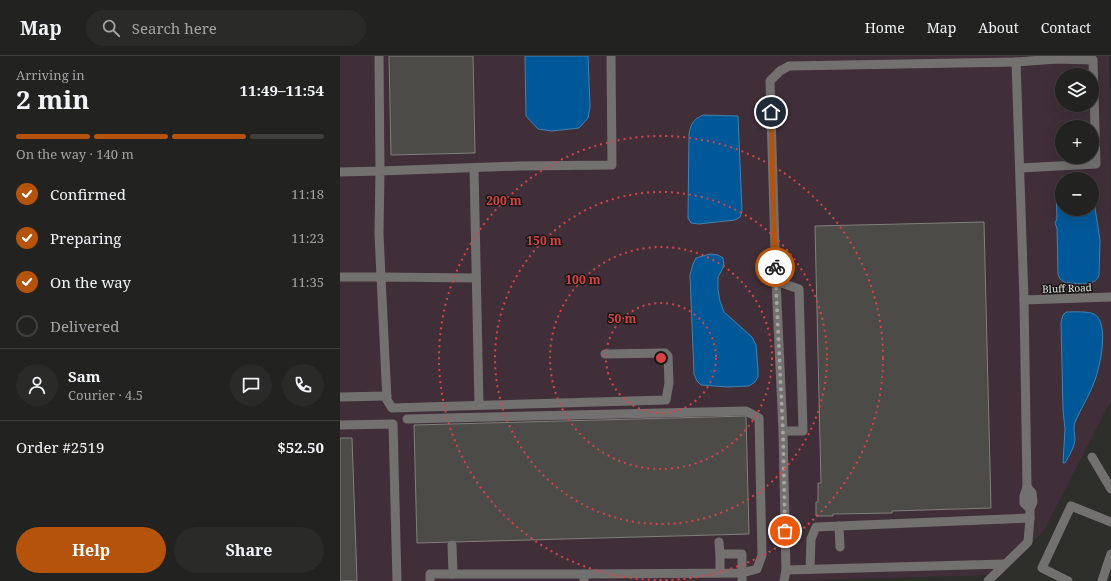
<!DOCTYPE html>
<html lang="en">
<head>
<meta charset="utf-8">
<style>
	body { margin:0; font-family:"Noto Serif",serif; background:#2a2a29; color:#f1f3f6; height:100vh; display:flex; flex-direction:column; font-size:15px; white-space:nowrap }
	* { box-sizing:border-box; margin:0 }
	p { font-size:13px; color:#a2a4a5 }
	.icon { flex:none; width:22px; height:22px; fill:none; stroke:currentColor; stroke-width:2; stroke-linecap:round; stroke-linejoin:round }
	.map { position:relative; flex:1; overflow:hidden }
	.sheet { display:flex; flex-direction:column; background:#222220; width:340px }
	.sheet>* { flex:none }
	.fabs { position:absolute; left:715px; top:12px; display:grid; gap:8px }
	.fabs a { display:grid; place-items:center; width:44px; height:44px; border-radius:50%; background:#222220; box-shadow:0 4px 16px #0002,0 0 0 1px #3f3f3e; font-size:20px }
	.pin { position:absolute; display:grid; place-items:center; width:34px; height:34px; color:#fff; margin:-17px; border:2px solid #fff; border-radius:50%; box-shadow:0 1px 4px #0007 }
	.courier { position:absolute; display:grid; place-items:center; width:40px; height:40px; margin:-20px; border:3px solid #b45309; border-radius:50%; background:#fff; color:#222; box-shadow:0 1px 5px #0007 }
	.overview em { font-style:normal; font-weight:700 }
	.overview div { display:flex; flex-direction:column-reverse }
	.overview { display:flex; align-items:center; justify-content:space-between; height:68px; padding:0 16px }
	h1 { font-size:26px; font-weight:700; line-height:30px }
	.bar { display:grid; grid-template-columns:repeat(4,1fr); gap:6px 4px; align-content:center; height:48px; padding:0 16px }
	.bar i { height:5px; border-radius:3px; background:#3f3f3e }
	.bar .active { background:#b45309 }
	.bar p { grid-column:span 4 }
	.line { display:flex; align-items:center; gap:10px; padding:0 16px; border-top:1px solid #3f3f3e }
	.line div { flex:1 }
	.round { display:grid; place-items:center; flex:none; width:42px; height:42px; border-radius:21px; background:#2a2a29 }
	ol { padding:0 16px; list-style:none }
	li { display:flex; align-items:center; gap:12px; height:44px }
	li p { margin-inline-start:auto }
	li .icon { padding:4px; border-radius:50%; background:#b45309; color:#fff; stroke-width:4 }
	li:last-child { color:#a2a4a5 }
	li i { width:22px; height:22px; border:2px solid #3f3f3e; border-radius:50% }
	.cta { display:flex; gap:8px; margin-top:auto; padding:8px 16px }
	.cta a { flex:1; height:46px; border-radius:24px; background:#b45309; color:#fff; font-size:16px; font-weight:700; line-height:46px; text-align:center }
	.cta a+a { background:#2a2a29; color:#f1f3f6 }
	header { display:flex; align-items:center; gap:24px; box-sizing:border-box; height:56px; padding:0 20px; background:#222220; border-bottom:1px solid #3f3f3e }
	header strong { font-size:19px }
	nav { display:flex; gap:22px; margin-inline-start:auto; font-size:14px }
	.search { width:280px; height:36px; background:#2a2a29; display:flex; align-items:center; gap:10px; box-sizing:border-box; padding:0 14px; border-radius:22px; color:#a2a4a5; font-size:15px }
	main { display:flex; flex:1; min-height:0 }
	.map>svg:first-child { display:block }
	.industrial { fill:#402f39; fill-rule:evenodd }
	.water { fill:#005898; stroke:#4482ae }
	.building { fill:#4c4b47; stroke:#81807b }
	.lines { fill:none; stroke-linecap:round; stroke-linejoin:round }
	.minor { stroke:#737170; stroke-width:9 }
	.done { stroke:#a4a4a1; stroke-width:4; stroke-dasharray:0 7.2 }
	.route { stroke:#b45309; stroke-width:5 }
	.ring { fill:none; stroke:#d84444; stroke-width:2; stroke-dasharray:2 4 }
	.labels { text-anchor:middle; dominant-baseline:central; stroke-width:3; stroke-linejoin:round; paint-order:stroke }
	.street-label { font-size:10px; fill:#e4e4e1; stroke:#161614 }
	.centre { fill:#d84444; stroke:#161614; stroke-width:2 }
	.ring-label { font-size:12px; text-anchor:middle; font-weight:bold; fill:#d84444; stroke:#161614; stroke-width:3; stroke-linejoin:round; paint-order:stroke }
</style>
</head>
<body>
<header>
<strong>Map</strong>
<div class="search"><svg class="icon" aria-label="search" viewBox="0 0 24 24"><circle cx="10" cy="10" r="6"/><path d="M15 15l6 6"/></svg>Search here</div>
<nav><a>Home</a><a>Map</a><a>About</a><a>Contact</a></nav>
</header>
<main>
<section class="sheet">
<div class="overview"><div><h1>2 min</h1><p>Arriving in</p></div><em>11:49–11:54</em></div>
<div class="bar"><i class="active"></i><i class="active"></i><i class="active"></i><i></i><p>On the way · 140 m</p></div>
<ol>
<li><svg class="icon" aria-label="check" viewBox="0 0 24 24"><path d="M5 12l5 5 9-10"/></svg>Confirmed<p>11:18</p></li>
<li><svg class="icon" aria-label="check" viewBox="0 0 24 24"><path d="M5 12l5 5 9-10"/></svg>Preparing<p>11:23</p></li>
<li><svg class="icon" aria-label="check" viewBox="0 0 24 24"><path d="M5 12l5 5 9-10"/></svg>On the way<p>11:35</p></li>
<li><i></i>Delivered</li>
</ol>
<div class="line" style="height:72px"><a class="round"><svg class="icon" aria-label="person" viewBox="0 0 24 24"><circle cx="12" cy="8" r="4"/><path d="M4 21q1-7 8-7t8 7"/></svg></a><div><b>Sam</b><p>Courier · 4.5</p></div><a class="round"><svg class="icon" aria-label="chat" viewBox="0 0 24 24"><path d="M4 5h16v11H9l-5 4z"/></svg></a><a class="round"><svg class="icon" aria-label="phone" viewBox="0 0 24 24"><path d="M5 4h4l2 5-3 2q2 4 5 5l2-3 5 2v4C11 20 4 13 5 4z"/></svg></a></div>
<div class="line" style="height:52px"><div>Order #2519</div><b>$52.50</b></div>
<div class="cta"><a>Help</a><a>Share</a></div>
</section>
<div class="map">
<svg width="771" height="525" viewBox="0 0 771 525">
	<rect width="100%" height="100%" fill="#2e2e2a"/>
	<path class="industrial" d="M 0,0 L 769,0 L 771,178 L 771,344 L 705,473 L 662,519 L 433,525 L 0,525 ZM 722,19 L 752,19 L 752,49 L 722,49 ZM 722,71 L 752,71 L 752,101 L 722,101 ZM 722,123 L 752,123 L 752,153 L 722,153 Z"/>
	<g class="water">
		<path d="M 185,0 L 248,0 L 250,51 L 248,62 L 239,72 L 212,75 L 198,73 L 186,60 Z"/>
		<path d="M 363,59 L 398,60 L 402,155 L 400,161 L 395,164 L 359,168 L 351,167 L 348,162 L 349,78 C 351,67 353,64 363,59 Z"/>
		<path d="M 720,129 L 722,129 L 722,153 L 752,153 L 752,133 L 760,184 L 759,219 C 755,232 735,227 724,226 L 720,223 L 718,218 L 717,172 L 715,167 L 717,163 L 716,133 Z"/>
		<path d="M 370,198 L 378,199 L 383,202 L 384,210 L 378,221 L 378,234 L 380,245 L 384,256 L 412,281 L 416,289 L 418,314 L 418,321 L 415,326 L 409,330 L 388,331 L 361,329 L 357,325 L 354,318 L 350,219 L 353,208 L 356,202 Z"/>
		<path d="M 726,256 C 733,256 748,255 754,258 C 770,267 760,310 755,324 C 750,339 741,352 735,366 C 733,373 735,378 735,384 C 734,392 729,400 725,407 L 723,407 L 725,373 L 723,354 L 721,266 L 723,259 Z"/>
	</g>
	<g class="building">
		<path d="M 49,0 L 133,0 L 135,97 L 51,99 Z"/>
		<path d="M 644,166 L 651,452 L 552,455 L 552,457 L 493,458 L 493,460 L 476,460 L 476,446 L 478,446 L 478,427 L 481,427 L 475,170 Z"/>
		<path d="M 406,360 L 409,478 L 77,487 L 74,369 Z"/>
		<path d="M 0,382 L 12,382 L 17,525 L 0,525 Z"/>
	</g>
	<g class="lines">
		<g class="minor">
			<path d="M 134,112 L 139,349"/>
			<path d="M 680,112 L 756,108 L 753,4 L 717,3 L 676,6 L 684,244 L 687,431"/>
			<path d="M 0,116 L 40,115 L 39,0"/>
			<path d="M 0,221 L 41,221 L 39,178 L 40,115 L 179,110 L 272,109 L 271,0"/>
			<path d="M 136,222 L 41,221 L 47,344 L 52,352 L 326,344 L 329,327 L 328,300 L 325,297 L 265,298"/>
			<path d="M 436,225 L 430,25 L 440,15 L 449,10 L 676,6"/>
			<path d="M 684,244 L 771,241"/>
			<path d="M 0,341 L 47,340"/>
			<path d="M 67,363 L 406,355 L 419,362 L 422,499 L 417,513 L 402,517 L 402,525"/>
			<path d="M 0,369 L 53,368 L 57,525"/>
			<path d="M 443,375 L 463,375 L 459,233 L 436,225 L 443,375 L 446,514"/>
			<path d="M 752,401 L 771,433"/>
			<path d="M 690,453 L 684,447 L 684,440 L 687,431 L 692,437 L 693,446 L 690,453 L 690,462"/>
			<path d="M 499,470 L 500,491"/>
			<path d="M 379,486 L 380,498"/>
			<path d="M 112,489 L 113,518"/>
			<path d="M 470,513 L 471,483 L 476,471 L 690,462 L 688,486 L 648,525"/>
			<path d="M 90,525 L 90,518 L 244,518"/>
			<path d="M 244,525 L 244,518 L 402,517 L 402,498 L 380,498 L 380,517"/>
			<path d="M 444,525 L 446,514 L 665,508"/>
			<path d="M 728,525 L 702,512 L 731,450 L 771,466"/>
			<path d="M 762,525 L 771,498"/>
		</g>
	</g>
	<g class="lines">
		<path class="done" d="M 435,211 L 443,376 L 445,475"/>
		<path class="route" d="M 431,56 L 435,211"/>
	</g>
	<g class="ring">
		<circle cx="321" cy="302" r="55"/>
		<circle cx="321" cy="302" r="111"/>
		<circle cx="321" cy="302" r="166"/>
		<circle cx="321" cy="302" r="222"/>
	</g>
	<g class="labels">
		<g class="street-label">
			<text transform="translate(727 232) rotate(-2)">Bluff Road</text>
		</g>
	</g>
	<circle cx="321" cy="302" r="6" class="centre"/>
	<g class="ring-label">
		<text x="164" y="149">200 m</text>
		<text x="204" y="189">150 m</text>
		<text x="243" y="228">100 m</text>
		<text x="282" y="267">50 m</text>
	</g>
</svg>
<div class="fabs">
<a><svg class="icon" aria-label="layers" viewBox="0 0 24 24"><path d="M12 4l9 5-9 5-9-5zM3 14l9 5 9-5"/></svg></a>
<a>+</a>
<a>−</a>
</div>
<div class="pin" style="left:445px;top:475px;background:#ea580c"><svg class="icon" aria-label="bag" viewBox="0 0 24 24"><path d="M5 8h14l-1 12H6zM9 8a3 3 0 0 1 6 0"/></svg></div>
<div class="pin" style="left:431px;top:56px;background:#1f2937"><svg class="icon" aria-label="home" viewBox="0 0 24 24"><path d="M3 11l9-7 9 7M6 9v11h12V9"/></svg></div>
<div class="courier" style="left:435px;top:211px"><svg class="icon" aria-label="bike" viewBox="0 0 24 24"><circle cx="6" cy="16" r="4"/><circle cx="18" cy="16" r="4"/><path d="M6 16l4-8h5l3 8M10 8l3 8H6M13 5h3"/></svg></div>
</div>
</main>
</body>
</html>
